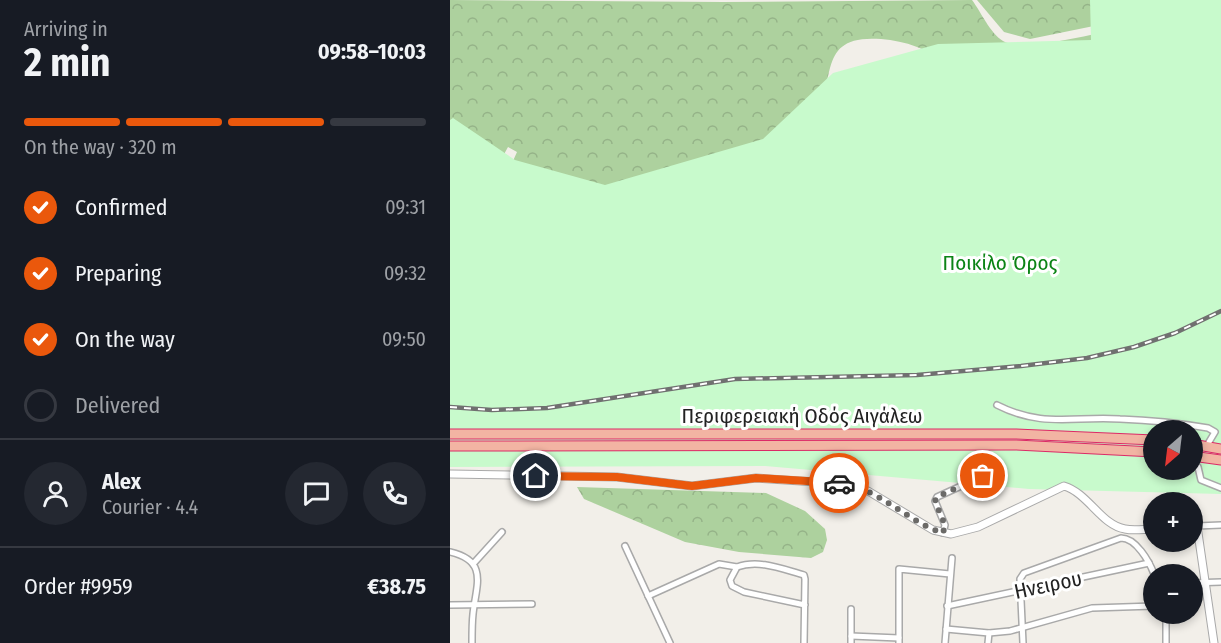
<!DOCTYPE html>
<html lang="en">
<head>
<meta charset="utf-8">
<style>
	body { margin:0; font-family:"Fira Sans Condensed",sans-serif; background:#242831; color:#f1f3f6; height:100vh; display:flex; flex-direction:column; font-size:22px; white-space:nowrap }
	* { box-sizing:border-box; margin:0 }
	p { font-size:20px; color:#9ea1a6 }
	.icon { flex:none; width:33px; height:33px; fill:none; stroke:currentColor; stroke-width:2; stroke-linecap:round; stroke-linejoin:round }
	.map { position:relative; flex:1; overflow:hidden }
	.panel { display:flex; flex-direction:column; background:#171b24; width:450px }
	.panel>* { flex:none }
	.needle { width:39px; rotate:208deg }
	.buttons { position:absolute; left:693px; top:420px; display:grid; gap:12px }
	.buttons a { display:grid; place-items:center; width:60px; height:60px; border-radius:50%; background:#171b24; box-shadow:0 3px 9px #0003; font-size:30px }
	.pin { position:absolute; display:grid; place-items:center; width:51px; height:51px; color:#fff; margin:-26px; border:3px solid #fff; border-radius:50%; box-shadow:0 2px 6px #0007 }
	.courier { position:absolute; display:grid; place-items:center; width:60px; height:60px; margin:-30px; border:4px solid #ea580c; border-radius:50%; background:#fff; color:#222; box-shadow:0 2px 8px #0007 }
	.head em { font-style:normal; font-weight:700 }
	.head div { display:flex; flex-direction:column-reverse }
	.head { display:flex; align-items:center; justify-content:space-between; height:102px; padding:0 24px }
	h1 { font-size:39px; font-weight:700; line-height:45px }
	.bar { display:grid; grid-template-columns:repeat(4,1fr); gap:9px 6px; align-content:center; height:72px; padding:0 24px }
	.bar i { height:8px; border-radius:4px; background:#363941 }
	.bar .current { background:#ea580c }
	.bar p { grid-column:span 4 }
	.line { display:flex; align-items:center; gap:15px; padding:0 24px; border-top:2px solid #363941 }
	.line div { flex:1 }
	.round { display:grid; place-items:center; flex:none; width:63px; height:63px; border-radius:32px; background:#242831 }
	ol { padding:0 24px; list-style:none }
	li { display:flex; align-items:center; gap:18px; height:66px }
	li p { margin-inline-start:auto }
	li .icon { padding:6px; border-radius:50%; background:#ea580c; color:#fff; stroke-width:4 }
	li:last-child { color:#9ea1a6 }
	li i { width:33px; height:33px; border:3px solid #363941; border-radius:50% }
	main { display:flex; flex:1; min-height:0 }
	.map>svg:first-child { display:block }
	.forest { fill:url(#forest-crowns) }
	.park { fill:#c8facc; fill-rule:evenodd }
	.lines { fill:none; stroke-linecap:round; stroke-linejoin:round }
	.minor-casing { stroke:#a9a9a9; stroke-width:8 }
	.tertiary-casing { stroke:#a9a9a9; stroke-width:9 }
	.trunk-casing { stroke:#dc2a67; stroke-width:11 }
	.minor { stroke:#fff; stroke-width:5 }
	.tertiary { stroke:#fff; stroke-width:7 }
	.trunk { stroke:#f2b4a3; stroke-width:9 }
	.rail-casing { stroke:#707070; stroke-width:4.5 }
	.rail { stroke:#fff; stroke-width:2; stroke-dasharray:7; stroke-linecap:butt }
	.done { stroke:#6b6a68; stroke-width:6; stroke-dasharray:0 10.8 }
	.route { stroke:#ea580c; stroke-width:8 }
	.labels { text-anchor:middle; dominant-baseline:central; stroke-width:6; stroke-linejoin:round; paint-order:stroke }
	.park-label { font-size:21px; fill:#0c8416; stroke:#fff }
	.street-label { font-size:21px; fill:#222; stroke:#fff }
</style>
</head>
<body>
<main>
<section class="panel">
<div class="head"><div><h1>2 min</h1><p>Arriving in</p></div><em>09:58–10:03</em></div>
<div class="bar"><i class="current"></i><i class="current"></i><i class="current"></i><i></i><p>On the way · 320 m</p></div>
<ol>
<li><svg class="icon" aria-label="check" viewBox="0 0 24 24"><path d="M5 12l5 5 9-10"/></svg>Confirmed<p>09:31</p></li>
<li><svg class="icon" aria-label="check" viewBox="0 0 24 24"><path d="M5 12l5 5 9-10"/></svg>Preparing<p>09:32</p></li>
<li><svg class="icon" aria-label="check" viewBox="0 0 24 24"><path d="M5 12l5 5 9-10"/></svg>On the way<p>09:50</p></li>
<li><i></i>Delivered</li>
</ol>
<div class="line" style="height:108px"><a class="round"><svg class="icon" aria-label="person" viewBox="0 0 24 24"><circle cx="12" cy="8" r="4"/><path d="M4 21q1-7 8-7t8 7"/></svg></a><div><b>Alex</b><p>Courier · 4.4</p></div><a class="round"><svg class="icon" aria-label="chat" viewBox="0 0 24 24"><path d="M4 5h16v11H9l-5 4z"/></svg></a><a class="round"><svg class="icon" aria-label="phone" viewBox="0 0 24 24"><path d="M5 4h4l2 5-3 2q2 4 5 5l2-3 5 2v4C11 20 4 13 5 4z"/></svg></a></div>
<div class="line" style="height:78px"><div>Order #9959</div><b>€38.75</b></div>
</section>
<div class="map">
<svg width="771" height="643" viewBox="0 0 771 643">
	<defs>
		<pattern id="forest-crowns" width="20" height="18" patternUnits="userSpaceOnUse" patternTransform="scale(1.5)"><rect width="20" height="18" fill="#add19e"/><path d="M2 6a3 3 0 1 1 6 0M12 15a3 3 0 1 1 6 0" fill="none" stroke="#95b388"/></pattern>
	</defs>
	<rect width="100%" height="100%" fill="#f2efe9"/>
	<g class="forest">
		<path d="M 0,0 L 273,2 L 522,0 C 531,12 540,33 553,41 C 575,54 657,30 686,25 L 694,25 L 701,30 L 699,37 L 694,40 C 669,45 638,43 617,58 C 594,74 587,102 559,110 C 533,106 518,79 498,64 C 478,49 456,41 431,39 C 362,34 391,84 360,120 C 321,164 226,196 170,216 L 131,184 L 92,173 C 84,200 85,217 56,228 L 37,219 L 67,152 L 58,147 L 26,205 L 12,211 L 0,208 L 0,159 L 7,150 L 5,132 L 0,129 Z"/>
		<path d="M 527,0 L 703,0 L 688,17 L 580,39 L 554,32 Z"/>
		<path d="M 127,487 L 316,493 L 355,511 L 375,529 L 377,540 L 373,552 L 361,558 L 289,552 L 235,542 L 134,499 Z"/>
	</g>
	<path class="park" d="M 640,0 L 771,0 L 771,494 L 579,489 L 315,466 L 0,467 L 0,120 L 3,118 L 65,160 L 155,185 L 313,139 L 383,73 L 488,44 L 641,40 ZM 704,430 L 742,430 L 742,470 L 704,470 Z"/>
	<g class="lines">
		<g class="minor-casing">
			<g id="minor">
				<path d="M 547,405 C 592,428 623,416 670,419 C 699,420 729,423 758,428 L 765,432 L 759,442"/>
				<path d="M 748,467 L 751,480 L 771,488"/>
				<path d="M 747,526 L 771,525"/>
				<path d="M 493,533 L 495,525 L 485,501 L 487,497 L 533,476"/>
				<path d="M 175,546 L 220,643"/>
				<path d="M 0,552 C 39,561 26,585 23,614 C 22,623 22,633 22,643"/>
				<path d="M 23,564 L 52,532"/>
				<path d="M 742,583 L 771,582"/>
				<path d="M 198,596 L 269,564 L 287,567"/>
				<path d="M 0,605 L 82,604"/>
				<path d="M 497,606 L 699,563"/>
				<path d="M 401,609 L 401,643"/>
				<path d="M 716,614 L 716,643"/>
				<path d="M 496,629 L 539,633 L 560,631 L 642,608 L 704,606"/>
				<path d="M 401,636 L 449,638"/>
				<path d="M 354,643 L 355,579 L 354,575 C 332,569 309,559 287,567 L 280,580 L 282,586 L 294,592 L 355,605"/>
				<path d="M 449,643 L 449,569 L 500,574"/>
				<path d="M 495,643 L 502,558"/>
				<path d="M 538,643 L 539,633"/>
				<path d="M 573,643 L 570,579 L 574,573 L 671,538 C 686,538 699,561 704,574"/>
			</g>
		</g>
		<g class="tertiary-casing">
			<g id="tertiary">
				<path d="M 0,474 L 167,477 L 242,486 L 306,478 L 397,484 L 418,491 L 483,530 L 501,534 L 528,527 L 614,486 C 638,493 651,525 675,529 C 684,531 694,529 704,529"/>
				<path d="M 742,527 L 747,526 L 764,643"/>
			</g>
		</g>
		<g class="trunk-casing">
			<g id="trunk">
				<path d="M 0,434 L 566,434 L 704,440"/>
				<path d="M 742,444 L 771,449"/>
				<path d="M 0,446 L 566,445 L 704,452"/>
				<path d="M 742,456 L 771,460"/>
			</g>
		</g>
		<use href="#minor" class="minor"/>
		<use href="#tertiary" class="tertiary"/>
		<use href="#trunk" class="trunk"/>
		<g class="rail-casing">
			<path id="rail" d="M 0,407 L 42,410 L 97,408 L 285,379 L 467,375 L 571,366 L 637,358 L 684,347 L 725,333 L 771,311"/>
		</g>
		<use href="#rail" class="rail"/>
	</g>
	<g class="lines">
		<path class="done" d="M 389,483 C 429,488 456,521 493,533 L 495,525 L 485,501 L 487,497 L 533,476"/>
		<path class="route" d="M 86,476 L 167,477 L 242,486 L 306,478 L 389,483"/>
	</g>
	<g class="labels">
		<g class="park-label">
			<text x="550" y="263">Ποικίλο Όρος</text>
		</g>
		<g class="street-label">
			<text x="352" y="416">Περιφερειακή Οδός Αιγάλεω</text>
			<text transform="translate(598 585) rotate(-12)">Ηνειρου</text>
		</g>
	</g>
</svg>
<div class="buttons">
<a><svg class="needle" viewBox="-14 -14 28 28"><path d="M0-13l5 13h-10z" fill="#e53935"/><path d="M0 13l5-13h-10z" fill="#9ea1a6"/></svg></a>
<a>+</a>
<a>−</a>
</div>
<div class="pin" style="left:533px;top:476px;background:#ea580c"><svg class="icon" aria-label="bag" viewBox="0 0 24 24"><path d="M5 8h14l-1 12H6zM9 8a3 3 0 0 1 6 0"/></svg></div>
<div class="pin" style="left:86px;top:476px;background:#1f2937"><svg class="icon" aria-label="home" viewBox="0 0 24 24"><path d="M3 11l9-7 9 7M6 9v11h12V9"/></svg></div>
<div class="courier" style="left:389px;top:483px"><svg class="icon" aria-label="car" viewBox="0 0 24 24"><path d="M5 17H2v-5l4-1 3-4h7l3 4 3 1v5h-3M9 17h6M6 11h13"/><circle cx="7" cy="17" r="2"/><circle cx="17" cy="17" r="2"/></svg></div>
</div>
</main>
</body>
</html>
